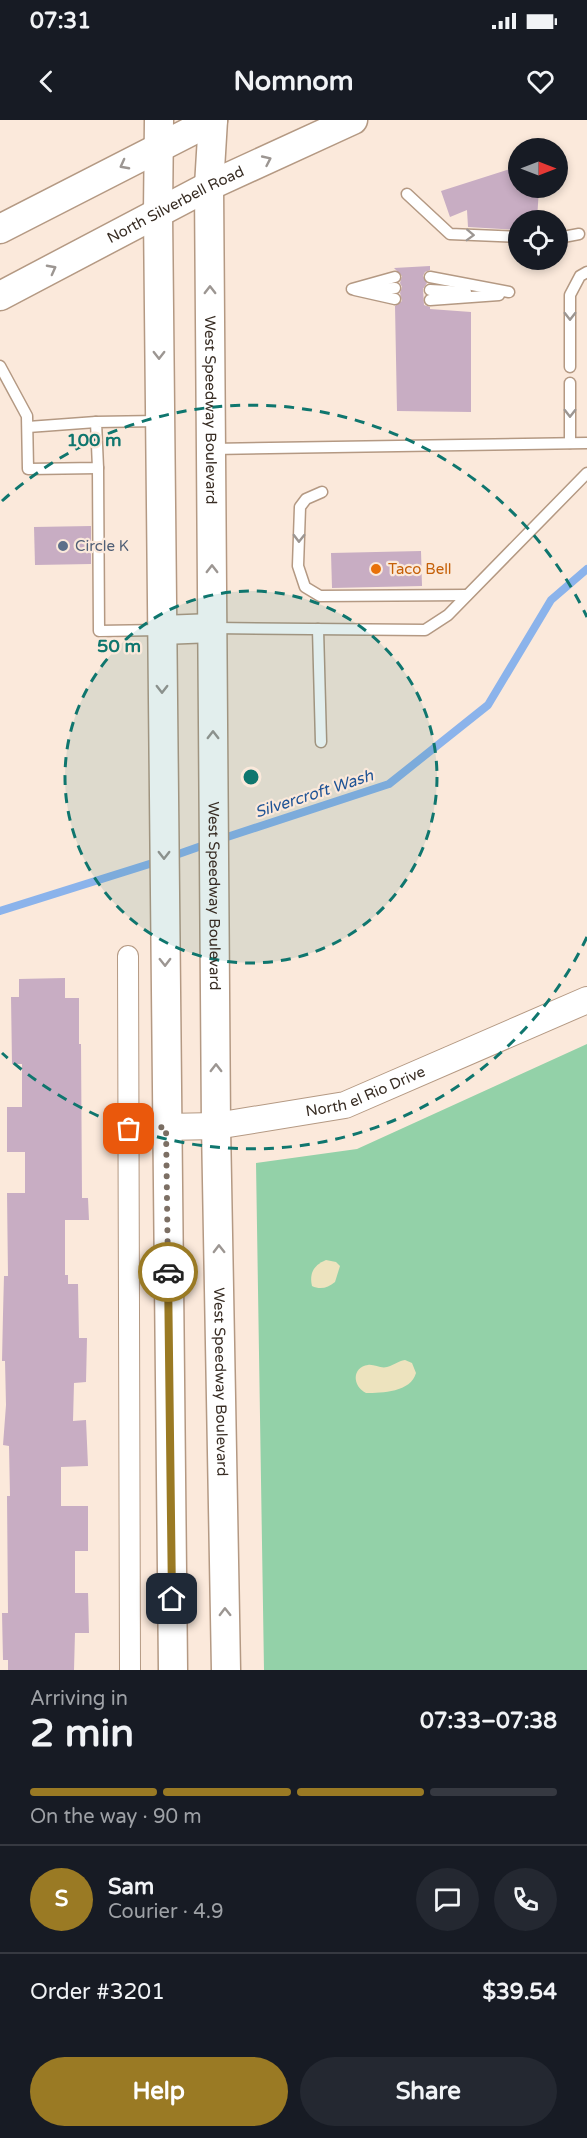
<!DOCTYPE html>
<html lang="en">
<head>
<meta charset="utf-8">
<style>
	body { margin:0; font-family:"Varela Round",sans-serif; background:#242831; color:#f1f3f6; height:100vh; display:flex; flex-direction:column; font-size:22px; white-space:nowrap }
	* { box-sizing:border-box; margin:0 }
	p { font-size:20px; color:#9ea1a6 }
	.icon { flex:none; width:33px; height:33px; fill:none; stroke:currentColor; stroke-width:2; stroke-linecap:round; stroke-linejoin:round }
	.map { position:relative; height:1550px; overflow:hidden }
	.side { display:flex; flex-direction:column; background:#171b24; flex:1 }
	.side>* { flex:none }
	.needle { width:39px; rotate:90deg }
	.controls { position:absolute; left:508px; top:18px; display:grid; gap:12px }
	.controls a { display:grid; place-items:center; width:60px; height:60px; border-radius:50%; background:#171b24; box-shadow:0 3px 9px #0003; font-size:30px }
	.pin { position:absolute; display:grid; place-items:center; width:51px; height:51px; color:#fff; margin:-26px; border-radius:12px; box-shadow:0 3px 9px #0006 }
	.courier { position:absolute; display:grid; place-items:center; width:60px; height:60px; margin:-30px; border:4px solid #9a7a24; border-radius:50%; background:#fff; color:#222; box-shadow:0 2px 8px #0007 }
	.overview em { font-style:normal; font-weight:800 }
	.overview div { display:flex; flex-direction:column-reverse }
	.overview { display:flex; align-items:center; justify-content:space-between; height:102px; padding:0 30px }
	h1 { font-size:39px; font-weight:800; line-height:45px }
	.bar { display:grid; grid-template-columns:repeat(4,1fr); gap:9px 6px; align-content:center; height:72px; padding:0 30px }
	.bar i { height:8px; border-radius:4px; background:#363941 }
	.bar .selected { background:#9a7a24 }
	.bar p { grid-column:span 4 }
	.line { display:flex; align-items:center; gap:15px; padding:0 30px; border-top:2px solid #363941 }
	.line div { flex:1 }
	.round { display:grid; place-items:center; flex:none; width:63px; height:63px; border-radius:32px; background:#242831 }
	.cta { display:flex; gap:12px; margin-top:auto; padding:12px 30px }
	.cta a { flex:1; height:69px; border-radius:36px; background:#9a7a24; color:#fff; font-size:24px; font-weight:800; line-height:69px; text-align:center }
	.cta a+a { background:#242831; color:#f1f3f6 }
	.status { display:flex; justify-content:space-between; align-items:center; height:42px; padding:0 30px; background:#171b24; direction:ltr }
	.status svg { height:16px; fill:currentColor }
	header { display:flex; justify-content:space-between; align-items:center; height:78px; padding:0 30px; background:#171b24; font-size:27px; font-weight:800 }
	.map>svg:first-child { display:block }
	.green { fill:#93d1a8 }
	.sand { fill:#ede3be }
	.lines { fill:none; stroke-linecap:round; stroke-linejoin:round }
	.stream { stroke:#8bb3eb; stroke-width:8 }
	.building { fill:#c8adc3 }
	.service-casing { stroke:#b49983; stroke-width:13 }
	.minor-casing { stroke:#b49983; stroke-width:22 }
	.tertiary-casing { stroke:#b49983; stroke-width:28 }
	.secondary-casing { stroke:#b49983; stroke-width:31 }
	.service { stroke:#fff; stroke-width:10 }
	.minor { stroke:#fff; stroke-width:20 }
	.tertiary { stroke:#fff; stroke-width:26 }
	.secondary { stroke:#fff; stroke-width:28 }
	.oneway { stroke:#9c9692 }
	.done { stroke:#7c6f64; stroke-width:6; stroke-dasharray:0 10.8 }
	.route { stroke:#9a7a24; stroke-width:8 }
	.ring { fill:none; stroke:#0f766e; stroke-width:3; stroke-dasharray:10 8 }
	.service-dot { fill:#5c6f8a; stroke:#fbe9db; stroke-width:2 }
	.food-dot { fill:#e8710a; stroke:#fbe9db; stroke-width:2 }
	.labels { text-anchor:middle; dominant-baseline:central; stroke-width:4.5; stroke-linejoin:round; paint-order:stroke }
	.street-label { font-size:15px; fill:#382d24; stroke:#fbe9db }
	.service-label { font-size:15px; fill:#4e5e75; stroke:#fbe9db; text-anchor:start }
	.food-label { font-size:15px; fill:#c56008; stroke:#fbe9db; text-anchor:start }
	.water-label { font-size:16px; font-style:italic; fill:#205496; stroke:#fbe9db }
	.centre { fill:#0f766e; stroke:#fbe9db; stroke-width:3 }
	.ring-label { font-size:18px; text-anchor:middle; font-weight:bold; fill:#0f766e; stroke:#fbe9db; stroke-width:4.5; stroke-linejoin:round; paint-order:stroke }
</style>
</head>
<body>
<div class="status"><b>07:31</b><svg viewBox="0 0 49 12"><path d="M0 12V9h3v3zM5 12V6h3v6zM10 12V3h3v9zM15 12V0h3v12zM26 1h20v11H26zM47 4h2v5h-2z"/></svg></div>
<header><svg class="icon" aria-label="back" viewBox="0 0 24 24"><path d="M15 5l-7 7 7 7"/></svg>Nomnom<svg class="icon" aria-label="heart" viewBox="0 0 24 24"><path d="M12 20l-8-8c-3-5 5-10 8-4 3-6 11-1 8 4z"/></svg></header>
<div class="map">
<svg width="587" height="1550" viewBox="0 0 587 1550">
	<rect width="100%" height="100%" fill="#fbe9db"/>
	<path class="green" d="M 587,924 L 587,1550 L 264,1550 L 256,1043 L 357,1029 Z"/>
	<g class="sand">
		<path d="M 326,1140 L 336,1142 L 340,1146 L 335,1162 C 328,1168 320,1170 312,1166 C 309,1153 314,1145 326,1140 Z"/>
		<path d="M 405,1240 L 412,1243 L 416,1253 C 411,1272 382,1273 366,1273 C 352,1266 352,1247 368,1245 C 374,1244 381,1249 387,1247 C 394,1245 398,1241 405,1240 Z"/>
	</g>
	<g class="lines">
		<g class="stream">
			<path d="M 218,720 L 389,664 L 488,585 L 551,480 L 587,449"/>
			<path d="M 170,737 L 207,724"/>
			<path d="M 0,791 L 159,741"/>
		</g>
	</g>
	<g class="building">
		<path d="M 519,46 L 519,68 L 539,68 L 537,100 L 519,100 L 519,110 L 468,107 L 467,90 L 450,97 L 441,71 Z"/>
		<path d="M 430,146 L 430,150 L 425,152 L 423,156 L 427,163 L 423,169 L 424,185 L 430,187 L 430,189 L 471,192 L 471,292 L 397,291 L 395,186 L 402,181 L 400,173 L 402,167 L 400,163 L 402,156 L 394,148 Z"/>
		<path d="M 91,406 L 91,444 L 35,445 L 34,407 Z"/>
		<path d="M 421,431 L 422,466 L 332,468 L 331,433 Z"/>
		<path d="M 65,858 L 65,878 L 79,878 L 79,924 L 81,924 L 82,1078 L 88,1078 L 89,1100 L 65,1100 L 65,1155 L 68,1155 L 68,1164 L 78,1164 L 79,1218 L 87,1218 L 86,1262 L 74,1263 L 73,1301 L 86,1300 L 88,1346 L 61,1347 L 61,1386 L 88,1386 L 88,1431 L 75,1431 L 75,1473 L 88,1473 L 89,1513 L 75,1513 L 74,1550 L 8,1550 L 8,1540 L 3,1540 L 2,1493 L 8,1493 L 7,1376 L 10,1376 L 9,1326 L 3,1325 L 6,1285 L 5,1241 L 2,1241 L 3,1194 L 4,1156 L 8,1156 L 7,1073 L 25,1073 L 25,1032 L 7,1032 L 7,987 L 22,987 L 22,944 L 12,944 L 11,877 L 19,877 L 19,859 Z"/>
	</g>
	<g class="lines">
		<g class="service-casing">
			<g id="service">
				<path d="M 407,74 L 450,114 L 519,117"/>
				<path d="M 558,118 L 579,114"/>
				<path d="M 430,157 L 509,172"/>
				<path d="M 352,169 L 395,157"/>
				<path d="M 370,169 L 395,168"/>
				<path d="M 355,170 L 395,179"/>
				<path d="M 430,170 L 466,172"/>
				<path d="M 430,180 L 499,175"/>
				<path d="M 0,246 L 27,296 L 28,349 L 98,348 L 96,302 L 158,301"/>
				<path d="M 570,247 L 570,175 L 580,156 L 587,152"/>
				<path d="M 570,263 L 570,323"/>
				<path d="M 28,307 L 96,302"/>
				<path d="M 212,329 L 587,323"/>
				<path d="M 98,348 L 99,511 L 161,510"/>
				<path d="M 322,372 L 306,379 L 300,387 L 298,446 L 305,467 L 320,476 L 467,475"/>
				<path d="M 213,508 L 425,510 L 448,495 L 587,353"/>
				<path d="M 318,509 L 321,622"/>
			</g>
		</g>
		<g class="minor-casing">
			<g id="minor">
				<path d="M 128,836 L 130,1550"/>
				<path d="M 129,1009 L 166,1007"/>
			</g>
		</g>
		<g class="tertiary-casing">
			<g id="tertiary">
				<path id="s1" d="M 166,1007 L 216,1006 L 345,985 L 587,880"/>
			</g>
		</g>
		<g class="secondary-casing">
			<g id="secondary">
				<path d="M 159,0 L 158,93 L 173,1550"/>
				<path id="s2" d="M 213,0 L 209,66 L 216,1006 L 226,1550"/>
				<path d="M 0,109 L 213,0"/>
				<path id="s3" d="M 0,176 L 209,66 L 353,0"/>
				<path d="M 162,510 L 213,508"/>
			</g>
		</g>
		<use href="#service" class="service"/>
		<use href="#minor" class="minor"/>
		<use href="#tertiary" class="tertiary"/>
		<use href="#secondary" class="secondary"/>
	</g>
	<defs><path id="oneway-chevron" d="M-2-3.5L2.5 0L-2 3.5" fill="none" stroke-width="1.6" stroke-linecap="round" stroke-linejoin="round" transform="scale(1.5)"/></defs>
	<g class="oneway">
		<use href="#oneway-chevron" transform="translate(267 40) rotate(-25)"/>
		<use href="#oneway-chevron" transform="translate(124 45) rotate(152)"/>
		<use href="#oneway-chevron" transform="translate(470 115) rotate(2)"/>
		<use href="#oneway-chevron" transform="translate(52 149) rotate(-28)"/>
		<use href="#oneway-chevron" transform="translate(210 170) rotate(-90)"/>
		<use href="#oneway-chevron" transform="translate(570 196) rotate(90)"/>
		<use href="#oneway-chevron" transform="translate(159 235) rotate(90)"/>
		<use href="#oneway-chevron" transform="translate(570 293) rotate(90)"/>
		<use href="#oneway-chevron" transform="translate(299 418) rotate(91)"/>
		<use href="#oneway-chevron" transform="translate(212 449) rotate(-90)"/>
		<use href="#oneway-chevron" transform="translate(162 569) rotate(90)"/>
		<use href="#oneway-chevron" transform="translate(213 615) rotate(-90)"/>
		<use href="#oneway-chevron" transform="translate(164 735) rotate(90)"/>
		<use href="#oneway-chevron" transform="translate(165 842) rotate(89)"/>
		<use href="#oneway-chevron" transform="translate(216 948) rotate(-90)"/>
		<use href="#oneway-chevron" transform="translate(219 1129) rotate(-91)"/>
		<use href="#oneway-chevron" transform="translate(225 1492) rotate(-91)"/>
	</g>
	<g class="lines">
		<path class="done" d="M 129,1009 L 166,1007 L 168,1152"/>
		<path class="route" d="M 168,1152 L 172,1479"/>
	</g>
	<circle cx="251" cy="657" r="186" fill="#0f766e" fill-opacity=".12"/>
	<g class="ring">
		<circle cx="251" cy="657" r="186"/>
		<path d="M587 817A372 372 0 0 1 2 933M2 381A372 372 0 0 1 587 497"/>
	</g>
	<circle class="service-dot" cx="63" cy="426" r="6"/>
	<circle class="food-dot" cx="376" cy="449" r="6"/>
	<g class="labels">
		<g class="street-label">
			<text stroke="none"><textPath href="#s3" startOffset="198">North Silverbell Road</textPath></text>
			<text stroke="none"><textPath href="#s2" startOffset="290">West Speedway Boulevard</textPath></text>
			<text stroke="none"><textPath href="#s2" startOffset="776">West Speedway Boulevard</textPath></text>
			<text stroke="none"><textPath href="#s1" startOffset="204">North el Rio Drive</textPath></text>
			<text stroke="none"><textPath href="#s2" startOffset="1262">West Speedway Boulevard</textPath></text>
		</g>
		<g class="service-label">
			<text x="75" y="426">Circle K</text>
		</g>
		<g class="food-label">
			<text x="388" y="449">Taco Bell</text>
		</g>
		<g class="water-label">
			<text transform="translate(314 674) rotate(-18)">Silvercroft Wash</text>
		</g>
	</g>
	<circle cx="251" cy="657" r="9" class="centre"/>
	<g class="ring-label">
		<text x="94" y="326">100 m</text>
		<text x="119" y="532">50 m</text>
	</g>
</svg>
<div class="controls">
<a><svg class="needle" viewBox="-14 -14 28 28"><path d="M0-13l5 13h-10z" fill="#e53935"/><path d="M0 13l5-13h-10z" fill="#9ea1a6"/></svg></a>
<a><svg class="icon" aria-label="locate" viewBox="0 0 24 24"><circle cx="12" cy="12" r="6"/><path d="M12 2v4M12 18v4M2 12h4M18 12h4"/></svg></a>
</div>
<div class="pin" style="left:129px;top:1009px;background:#ea580c"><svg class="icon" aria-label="bag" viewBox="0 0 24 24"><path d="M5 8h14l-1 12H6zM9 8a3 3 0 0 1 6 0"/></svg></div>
<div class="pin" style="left:172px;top:1479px;background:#1f2937"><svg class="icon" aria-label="home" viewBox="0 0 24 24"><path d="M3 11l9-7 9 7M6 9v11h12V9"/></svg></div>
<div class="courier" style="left:168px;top:1152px"><svg class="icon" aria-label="car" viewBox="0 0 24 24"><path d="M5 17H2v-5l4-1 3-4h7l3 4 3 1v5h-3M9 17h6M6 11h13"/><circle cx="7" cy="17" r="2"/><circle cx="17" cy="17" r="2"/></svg></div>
</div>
<section class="side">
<div class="overview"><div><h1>2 min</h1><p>Arriving in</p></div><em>07:33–07:38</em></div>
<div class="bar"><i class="selected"></i><i class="selected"></i><i class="selected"></i><i></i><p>On the way · 90 m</p></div>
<div class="line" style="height:108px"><b class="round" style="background:#9a7a24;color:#fff">S</b><div><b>Sam</b><p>Courier · 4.9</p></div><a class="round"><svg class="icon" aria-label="chat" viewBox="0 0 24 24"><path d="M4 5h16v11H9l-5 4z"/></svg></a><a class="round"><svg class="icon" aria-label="phone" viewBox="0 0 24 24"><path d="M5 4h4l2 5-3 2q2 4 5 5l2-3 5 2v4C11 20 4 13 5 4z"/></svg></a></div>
<div class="line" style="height:78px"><div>Order #3201</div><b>$39.54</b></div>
<div class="cta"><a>Help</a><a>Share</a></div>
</section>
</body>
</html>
